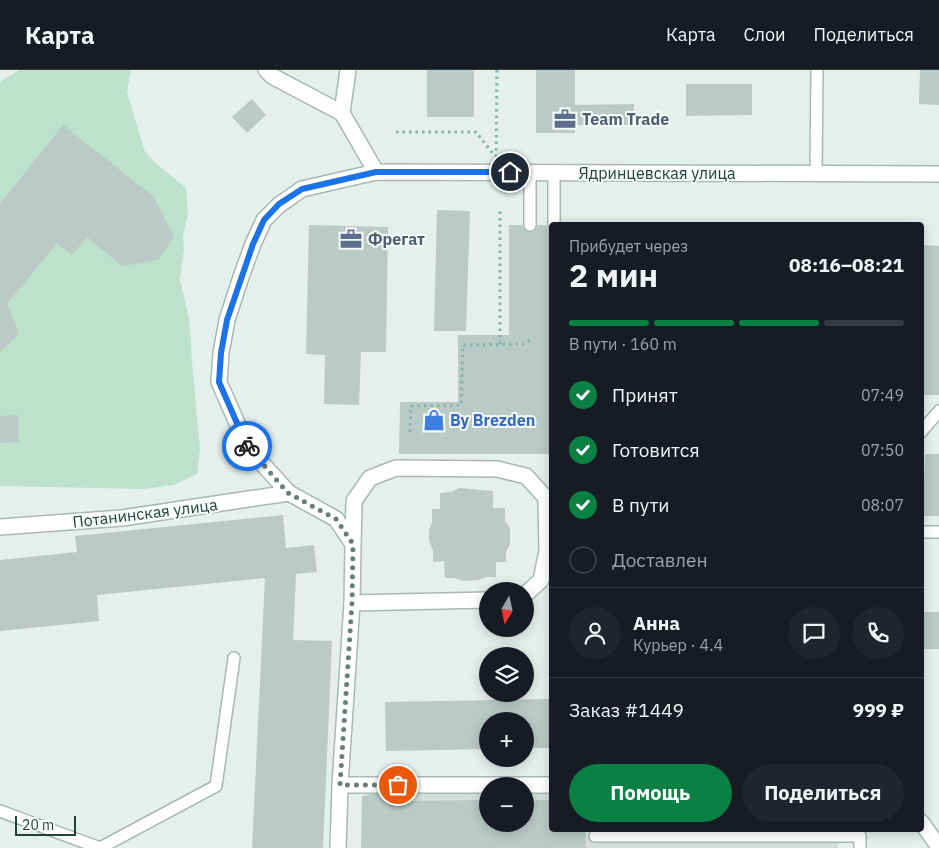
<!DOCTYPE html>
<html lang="ru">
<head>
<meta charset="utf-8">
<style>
	body { margin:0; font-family:"IBM Plex Sans",sans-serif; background:#20242c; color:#f1f3f6; height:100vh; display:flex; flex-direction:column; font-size:19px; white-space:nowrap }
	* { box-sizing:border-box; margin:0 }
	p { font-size:16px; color:#9ea1a6 }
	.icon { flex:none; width:28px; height:28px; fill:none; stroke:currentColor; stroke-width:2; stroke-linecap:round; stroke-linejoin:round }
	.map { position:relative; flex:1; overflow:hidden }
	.sheet { position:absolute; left:549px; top:152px; width:375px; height:610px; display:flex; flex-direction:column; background:#171b24; border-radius:5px; box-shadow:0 2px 12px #0003 }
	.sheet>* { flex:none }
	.needle { width:32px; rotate:189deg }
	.controls { position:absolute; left:479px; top:512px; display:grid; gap:10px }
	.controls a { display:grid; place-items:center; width:55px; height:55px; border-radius:50%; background:#171b24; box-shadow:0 2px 12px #0003; font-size:25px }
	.scale { position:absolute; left:15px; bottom:12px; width:61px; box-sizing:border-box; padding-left:5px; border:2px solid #23423f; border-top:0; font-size:14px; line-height:18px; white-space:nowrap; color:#23423f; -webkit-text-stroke:4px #f6fbf9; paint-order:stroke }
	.pin { position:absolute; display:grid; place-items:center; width:42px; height:42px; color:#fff; margin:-21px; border:2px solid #fff; border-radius:50%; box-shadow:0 1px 5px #0007 }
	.courier { position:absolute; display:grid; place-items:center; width:50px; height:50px; margin:-25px; border:4px solid #1a73e8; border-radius:50%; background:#fff; color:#222; box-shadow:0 1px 6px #0007 }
	.overview em { font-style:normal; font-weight:700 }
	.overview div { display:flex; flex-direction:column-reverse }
	.overview { display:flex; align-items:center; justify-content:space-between; height:85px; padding:0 20px }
	h1 { font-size:32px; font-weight:700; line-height:38px }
	.bar { display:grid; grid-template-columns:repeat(4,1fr); gap:8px 5px; align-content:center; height:60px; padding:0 20px }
	.bar i { height:6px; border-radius:4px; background:#363941 }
	.bar .on { background:#0b8043 }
	.bar p { grid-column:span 4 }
	.line { display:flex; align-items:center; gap:12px; padding:0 20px; border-top:1px solid #363941 }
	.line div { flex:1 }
	.round { display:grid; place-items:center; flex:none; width:52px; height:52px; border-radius:26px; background:#20242c }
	ol { padding:0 20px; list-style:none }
	li { display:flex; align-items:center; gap:15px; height:55px }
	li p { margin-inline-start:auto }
	li .icon { padding:5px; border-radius:50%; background:#0b8043; color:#fff; stroke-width:4 }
	li:last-child { color:#9ea1a6 }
	li i { width:28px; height:28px; border:2px solid #363941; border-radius:50% }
	.primary-button { display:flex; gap:10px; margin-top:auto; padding:10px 20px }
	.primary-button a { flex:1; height:58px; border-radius:30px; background:#0b8043; color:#fff; font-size:20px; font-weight:700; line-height:58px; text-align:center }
	.primary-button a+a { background:#20242c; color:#f1f3f6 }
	header { display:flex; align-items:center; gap:30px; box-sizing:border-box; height:70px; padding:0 25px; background:#171b24; border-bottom:1px solid #363941 }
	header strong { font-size:24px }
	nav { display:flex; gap:28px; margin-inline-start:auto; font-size:18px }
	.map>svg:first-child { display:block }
	.built { fill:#d3dfdb }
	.green { fill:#bde1cc }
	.building { fill:#bacac6 }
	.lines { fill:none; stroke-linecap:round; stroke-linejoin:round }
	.lane-casing { stroke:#a7b8b5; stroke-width:14 }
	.street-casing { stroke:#a7b8b5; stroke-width:18 }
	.path { stroke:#84b4ac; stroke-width:3; stroke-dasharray:2.5 4; stroke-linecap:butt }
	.lane { stroke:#fff; stroke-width:11 }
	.street { stroke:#fff; stroke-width:15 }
	.done { stroke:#677f7c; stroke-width:5; stroke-dasharray:0 9 }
	.route { stroke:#1a73e8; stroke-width:6 }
	.labels { text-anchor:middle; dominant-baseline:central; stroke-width:4; stroke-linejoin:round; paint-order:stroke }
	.service-label { font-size:16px; font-weight:bold; fill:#4e5e75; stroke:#f6fbf9; text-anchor:start }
	.street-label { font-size:16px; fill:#23423f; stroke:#f6fbf9 }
	.shop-label { font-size:16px; font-weight:bold; fill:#366cbe; stroke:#f6fbf9; text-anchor:start }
</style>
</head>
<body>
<header>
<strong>Карта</strong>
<nav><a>Карта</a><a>Слои</a><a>Поделиться</a></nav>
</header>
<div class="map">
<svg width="939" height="778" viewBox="0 0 939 778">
	<rect width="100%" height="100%" fill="#e5efec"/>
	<path class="built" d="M 398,721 L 487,721 L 488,754 L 525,754 L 525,721 L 551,721 L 551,760 L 586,760 L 587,768 L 838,771 L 838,778 L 398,778 Z"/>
	<path class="green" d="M 19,0 L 131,0 L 127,22 L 145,82 L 153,91 L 186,118 L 188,142 L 183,167 L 184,179 L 180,210 L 189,248 L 191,271 L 192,292 L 200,379 L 197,404 L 174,415 L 143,419 L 0,416 L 0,12 Z"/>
	<g class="building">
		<rect x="427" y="0" width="47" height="47"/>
		<path d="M 536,0 L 575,0 L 575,35 L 634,34 L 634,55 L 575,55 L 575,63 L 536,63 Z"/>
		<path d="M 920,0 L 939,0 L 939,35 L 919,34 Z"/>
		<path d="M 686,14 L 752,14 L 752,45 L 686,46 Z"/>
		<path d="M 252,29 L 266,45 L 247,63 L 232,47 Z"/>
		<path d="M 63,55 L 154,127 L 174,167 L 158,190 L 122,196 L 87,167 L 72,185 L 57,173 L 7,234 L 19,264 L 0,282 L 0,134 Z"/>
		<path d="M 437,140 L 470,141 L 466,261 L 434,261 Z"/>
		<path d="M 309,155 L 388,157 L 386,282 L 361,282 L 359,335 L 324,334 L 325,285 L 306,284 Z"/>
		<path d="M 509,155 L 522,155 L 524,159 L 530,162 L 534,161 L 538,155 L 546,155 L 549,161 L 551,384 L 399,384 L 400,332 L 458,332 L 458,265 L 509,265 Z"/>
		<path d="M 921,175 L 939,176 L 939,325 L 921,325 Z"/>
		<path d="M 18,345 L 19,372 L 0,373 L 0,346 Z"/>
		<path d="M 925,384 L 939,384 L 939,446 L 923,446 Z"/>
		<path d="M 459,418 L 493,421 L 493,438 L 505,438 L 505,451 L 510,458 L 510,474 L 506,482 L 506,492 L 496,492 L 496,507 L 486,507 L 479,510 L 463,511 L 455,508 L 445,508 L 444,491 L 433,492 L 433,481 L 429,471 L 429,460 L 432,452 L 432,439 L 440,439 L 440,423 L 451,422 Z"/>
		<path d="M 283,445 L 286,478 L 314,475 L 317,502 L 296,504 L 293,570 L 332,571 L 323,778 L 252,778 L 265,508 L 97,525 L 99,551 L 0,561 L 0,490 L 77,482 L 75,466 Z"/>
		<rect x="923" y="542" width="16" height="37"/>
		<path d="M 551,629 L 551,678 L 525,678 L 525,651 L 488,651 L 488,679 L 386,681 L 385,632 Z"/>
		<path d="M 373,724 L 398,724 L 398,731 L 488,730 L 488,754 L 525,754 L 525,730 L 551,730 L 551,760 L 585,760 L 586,778 L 361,778 L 362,726 Z"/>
	</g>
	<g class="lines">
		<g class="lane-casing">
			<g id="lane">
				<path d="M 530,102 L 530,155"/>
				<path d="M 554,102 L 554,155"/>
				<path d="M 816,104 L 817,0"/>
				<path d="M 921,362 L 939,341"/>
				<path d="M 921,462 L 939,462"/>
				<path d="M 0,741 L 100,778 L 216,716 L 234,588"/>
				<path d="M 595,766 L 860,766 L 860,778"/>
			</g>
		</g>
		<g class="street-casing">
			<g id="street">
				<path d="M 266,0 L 272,6 L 342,43"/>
				<path d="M 348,0 L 342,43 L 376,102"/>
				<path d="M 0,457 L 122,448 L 289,423"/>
				<path d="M 353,474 L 354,431 L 370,408 L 396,398 L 497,399 L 526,406 L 546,428 L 547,481 L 541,510 L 525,525"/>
				<path d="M 352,533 L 488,530"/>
				<path d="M 340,715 L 551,715"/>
				<path d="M 921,752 L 939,777"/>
				<path d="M 338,778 L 340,715 L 352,533 L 353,474 L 336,449 L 289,423 L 248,378 L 219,312 L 221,283 L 227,250 L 241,207 L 253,174 L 264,150 L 279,135 L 302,119 L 376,102 L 939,104"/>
			</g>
		</g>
		<g class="path">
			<path d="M 396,62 L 476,62 L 494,85"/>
			<path d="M 496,87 L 497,0"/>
			<path d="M 500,274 L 500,141"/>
			<path d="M 410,362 L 411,336 L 461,335 L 463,275 L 523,274 L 533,268"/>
		</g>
		<use href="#lane" class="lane"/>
		<use href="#street" class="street"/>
	</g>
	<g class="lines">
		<path class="done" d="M 247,376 L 288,423 L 336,449 L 353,474 L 352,533 L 340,715 L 398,715"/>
		<path class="route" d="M 247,376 L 219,312 L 221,283 L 227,250 L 253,174 L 264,150 L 279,134 L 302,119 L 376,102 L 510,102"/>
	</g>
	<defs>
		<g id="office-bare" transform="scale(1.725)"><path d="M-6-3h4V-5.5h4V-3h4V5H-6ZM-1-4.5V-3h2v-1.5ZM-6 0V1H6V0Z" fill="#5c6f8a" stroke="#f6fbf9" stroke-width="2.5" paint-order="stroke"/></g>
		<g id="shop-bare" transform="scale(1.725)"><path d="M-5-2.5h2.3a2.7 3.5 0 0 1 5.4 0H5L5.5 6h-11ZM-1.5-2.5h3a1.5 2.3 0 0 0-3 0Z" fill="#3f7fe0" stroke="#f6fbf9" stroke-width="2.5" paint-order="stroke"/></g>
	</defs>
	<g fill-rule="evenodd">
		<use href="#office-bare" x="565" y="49"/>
		<use href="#office-bare" x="351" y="169"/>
		<use href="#shop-bare" x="434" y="350"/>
	</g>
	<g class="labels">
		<g class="service-label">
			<text x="582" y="49">Team Trade</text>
			<text x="368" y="169">Фрегат</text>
		</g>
		<g class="street-label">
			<text x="657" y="103">Ядринцевская улица</text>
			<text transform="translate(145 443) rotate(-7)">Потанинская улица</text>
		</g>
		<g class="shop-label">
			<text x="450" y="350">By Brezden</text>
		</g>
	</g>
</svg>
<div class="controls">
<a><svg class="needle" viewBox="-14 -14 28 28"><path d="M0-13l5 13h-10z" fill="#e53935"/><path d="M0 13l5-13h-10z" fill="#9ea1a6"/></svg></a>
<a><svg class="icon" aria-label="layers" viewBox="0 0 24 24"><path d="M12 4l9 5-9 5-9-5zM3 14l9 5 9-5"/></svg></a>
<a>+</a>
<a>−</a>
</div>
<div class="scale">20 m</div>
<div class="pin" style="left:398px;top:715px;background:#ea580c"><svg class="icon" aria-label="bag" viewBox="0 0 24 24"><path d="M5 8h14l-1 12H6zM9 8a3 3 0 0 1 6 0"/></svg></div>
<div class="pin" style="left:510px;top:102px;background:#1f2937"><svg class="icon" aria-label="home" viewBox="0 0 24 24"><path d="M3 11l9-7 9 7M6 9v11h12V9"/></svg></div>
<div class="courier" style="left:247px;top:376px"><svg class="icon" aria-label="bike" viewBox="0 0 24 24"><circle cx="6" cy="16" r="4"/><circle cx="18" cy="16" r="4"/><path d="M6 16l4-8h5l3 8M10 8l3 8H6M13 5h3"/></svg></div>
<section class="sheet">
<div class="overview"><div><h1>2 мин</h1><p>Прибудет через</p></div><em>08:16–08:21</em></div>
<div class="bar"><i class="on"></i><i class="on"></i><i class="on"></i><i></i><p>В пути · 160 m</p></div>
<ol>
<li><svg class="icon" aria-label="check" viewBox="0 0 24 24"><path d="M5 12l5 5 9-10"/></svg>Принят<p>07:49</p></li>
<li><svg class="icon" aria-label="check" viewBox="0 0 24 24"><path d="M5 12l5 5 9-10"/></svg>Готовится<p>07:50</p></li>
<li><svg class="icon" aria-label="check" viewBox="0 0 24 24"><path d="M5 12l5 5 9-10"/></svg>В пути<p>08:07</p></li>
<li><i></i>Доставлен</li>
</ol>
<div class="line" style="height:90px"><a class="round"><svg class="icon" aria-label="person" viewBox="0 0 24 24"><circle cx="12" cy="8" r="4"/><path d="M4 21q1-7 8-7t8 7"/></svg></a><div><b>Анна</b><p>Курьер · 4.4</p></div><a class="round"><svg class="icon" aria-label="chat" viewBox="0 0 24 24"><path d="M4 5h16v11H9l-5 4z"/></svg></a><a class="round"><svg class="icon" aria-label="phone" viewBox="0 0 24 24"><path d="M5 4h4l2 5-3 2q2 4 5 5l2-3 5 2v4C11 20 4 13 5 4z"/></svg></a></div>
<div class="line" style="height:65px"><div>Заказ #1449</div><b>999 ₽</b></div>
<div class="primary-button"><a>Помощь</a><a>Поделиться</a></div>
</section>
</div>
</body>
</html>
